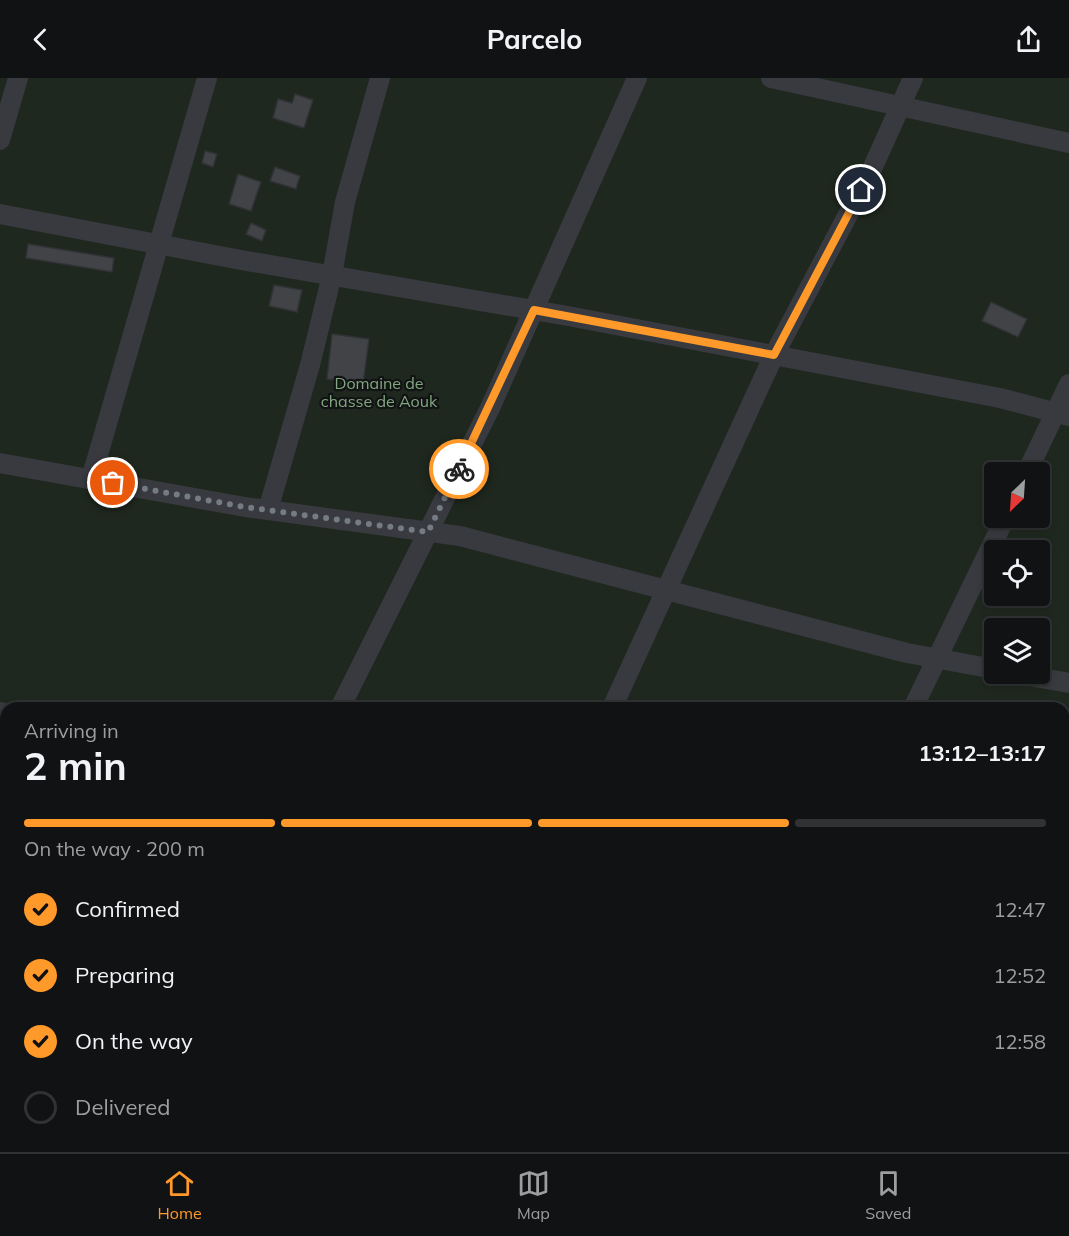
<!DOCTYPE html>
<html lang="en">
<head>
<meta charset="utf-8">
<style>
	body { margin:0; font-family:Mulish,sans-serif; background:#1a1b1d; color:#f1f3f6; height:100vh; display:flex; flex-direction:column; font-size:22px; white-space:nowrap }
	* { box-sizing:border-box; margin:0 }
	p { font-size:20px; color:#9c9ea0 }
	.icon { flex:none; width:33px; height:33px; fill:none; stroke:currentColor; stroke-width:2; stroke-linecap:round; stroke-linejoin:round }
	.map { position:relative; flex:1; overflow:hidden }
	.side { position:absolute; left:0px; top:624px; width:1070px; height:450px; display:flex; flex-direction:column; background:#111214; border-radius:18px 18px 0 0; box-shadow:0 3px 9px #0003,0 0 0 2px #303234 }
	.side>* { flex:none }
	.needle { width:39px; rotate:205deg }
	.buttons { position:absolute; left:984px; top:384px; display:grid; gap:12px }
	.buttons a { display:grid; place-items:center; width:66px; height:66px; border-radius:6px; background:#111214; box-shadow:0 3px 9px #0003,0 0 0 2px #303234; font-size:30px }
	.pin { position:absolute; display:grid; place-items:center; width:51px; height:51px; color:#fff; margin:-26px; border:3px solid #fff; border-radius:50%; box-shadow:0 2px 6px #0007 }
	.courier { position:absolute; display:grid; place-items:center; width:60px; height:60px; margin:-30px; border:4px solid #ff992a; border-radius:50%; background:#fff; color:#222; box-shadow:0 2px 8px #0007 }
	.head em { font-style:normal; font-weight:700 }
	.head div { display:flex; flex-direction:column-reverse }
	.head { display:flex; align-items:center; justify-content:space-between; height:102px; padding:0 24px }
	h1 { font-size:39px; font-weight:700; line-height:45px }
	.bar { display:grid; grid-template-columns:repeat(4,1fr); gap:9px 6px; align-content:center; height:72px; padding:0 24px }
	.bar i { height:8px; border-radius:4px; background:#303234 }
	.bar .current { background:#ff992a }
	.bar p { grid-column:span 4 }
	ol { padding:0 24px; list-style:none }
	li { display:flex; align-items:center; gap:18px; height:66px }
	li p { margin-inline-start:auto }
	li .icon { padding:6px; border-radius:50%; background:#ff992a; color:#111; stroke-width:4 }
	li:last-child { color:#9c9ea0 }
	li i { width:33px; height:33px; border:3px solid #303234; border-radius:50% }
	header { display:flex; justify-content:space-between; align-items:center; height:78px; padding:0 24px; background:#111214; font-size:27px; font-weight:700 }
	.dock { display:flex; justify-content:space-around; align-items:center; height:84px; border-top:2px solid #303234; background:#111214; font-size:16px; color:#9c9ea0 }
	.dock a { display:grid; justify-items:center; gap:3px }
	.dock .current { color:#ff992a }
	.map>svg:first-child { display:block }
	.green { fill:#1f281f; fill-rule:evenodd }
	.building { fill:#414347; stroke:#313236; stroke-width:1.5 }
	.lines { fill:none; stroke-linecap:round; stroke-linejoin:round }
	.street { stroke:#383a3f; stroke-width:20 }
	.done { stroke:#757b83; stroke-width:6; stroke-dasharray:0 10.8 }
	.route { stroke:#ff992a; stroke-width:8 }
	.labels { text-anchor:middle; dominant-baseline:central; stroke-width:4.5; stroke-linejoin:round; paint-order:stroke }
	.park-label { font-size:16px; fill:#81a87e; stroke:#121315 }
</style>
</head>
<body>
<header><svg class="icon" aria-label="back" viewBox="0 0 24 24"><path d="M15 5l-7 7 7 7"/></svg>Parcelo<svg class="icon" aria-label="share" viewBox="0 0 24 24"><path d="M12 15V3M7 8l5-5 5 5M5 13v7h14v-7"/></svg></header>
<div class="map">
<svg width="1069" height="1074" viewBox="0 0 1069 1074">
	<rect width="100%" height="100%" fill="#17181a"/>
	<path class="green" d="M 0,0 L 1069,0 L 1069,1074 L 0,1074 ZM 994,394 L 1040,394 L 1040,440 L 994,440 ZM 994,472 L 1040,472 L 1040,518 L 994,518 ZM 994,550 L 1040,550 L 1040,596 L 994,596 ZM 6,630 L 1064,630 L 1064,1068 L 6,1068 Z"/>
	<g class="building">
		<path d="M 295,16 L 313,22 L 304,50 L 273,40 L 278,21 L 292,25 Z"/>
		<path d="M 205,73 L 217,76 L 213,89 L 202,85 Z"/>
		<path d="M 275,89 L 300,98 L 296,111 L 270,103 Z"/>
		<path d="M 238,96 L 261,104 L 251,133 L 229,126 Z"/>
		<path d="M 251,145 L 266,152 L 262,163 L 246,156 Z"/>
		<path d="M 28,166 L 114,180 L 112,194 L 26,180 Z"/>
		<path d="M 274,207 L 302,212 L 297,234 L 269,228 Z"/>
		<path d="M 991,224 L 1027,241 L 1018,259 L 982,243 Z"/>
		<path d="M 332,256 L 369,261 L 363,306 L 327,301 Z"/>
	</g>
	<g class="lines">
		<g class="street">
			<path d="M 771,0 L 1069,65"/>
			<path d="M 0,62 L 18,0"/>
			<path d="M 0,136 L 241,182 L 568,238 L 1000,320 L 1069,338"/>
			<path d="M 0,385 L 245,429 L 460,458 L 907,575 L 994,591"/>
			<path d="M 1027,394 L 1069,306"/>
			<path d="M 91,401 L 207,0"/>
			<path d="M 268,432 L 310,287 L 332,197 L 345,124 L 380,0"/>
			<path d="M 1018,596 L 1069,605"/>
			<path d="M 340,630 L 490,330 L 637,0"/>
			<path d="M 612,630 L 774,277 L 872,91 L 913,0"/>
			<path d="M 913,630 L 1005,440"/>
			<path d="M 0,634 L 6,635"/>
			<path d="M 0,716 L 6,695"/>
			<path d="M 1064,881 L 1069,871"/>
			<path d="M 0,886 L 6,887"/>
			<path d="M 753,1068 L 779,1074"/>
			<path d="M 141,1074 L 143,1068"/>
			<path d="M 409,1074 L 412,1068"/>
			<path d="M 693,1074 L 695,1068"/>
			<path d="M 958,1074 L 961,1068"/>
		</g>
	</g>
	<g class="lines">
		<path class="done" d="M 113,405 L 245,429 L 428,454 L 459,391"/>
		<path class="route" d="M 459,391 L 534,232 L 774,277 L 861,112"/>
	</g>
	<g class="labels">
		<g class="park-label">
			<text x="379" y="305">Domaine de<tspan x="379" dy="18">chasse de Aouk</tspan></text>
		</g>
	</g>
</svg>
<div class="buttons">
<a><svg class="needle" viewBox="-14 -14 28 28"><path d="M0-13l5 13h-10z" fill="#e53935"/><path d="M0 13l5-13h-10z" fill="#9c9ea0"/></svg></a>
<a><svg class="icon" aria-label="locate" viewBox="0 0 24 24"><circle cx="12" cy="12" r="6"/><path d="M12 2v4M12 18v4M2 12h4M18 12h4"/></svg></a>
<a><svg class="icon" aria-label="layers" viewBox="0 0 24 24"><path d="M12 4l9 5-9 5-9-5zM3 14l9 5 9-5"/></svg></a>
</div>
<div class="pin" style="left:113px;top:405px;background:#ea580c"><svg class="icon" aria-label="bag" viewBox="0 0 24 24"><path d="M5 8h14l-1 12H6zM9 8a3 3 0 0 1 6 0"/></svg></div>
<div class="pin" style="left:861px;top:112px;background:#1f2937"><svg class="icon" aria-label="home" viewBox="0 0 24 24"><path d="M3 11l9-7 9 7M6 9v11h12V9"/></svg></div>
<div class="courier" style="left:459px;top:391px"><svg class="icon" aria-label="bike" viewBox="0 0 24 24"><circle cx="6" cy="16" r="4"/><circle cx="18" cy="16" r="4"/><path d="M6 16l4-8h5l3 8M10 8l3 8H6M13 5h3"/></svg></div>
<section class="side">
<div class="head"><div><h1>2 min</h1><p>Arriving in</p></div><em>13:12–13:17</em></div>
<div class="bar"><i class="current"></i><i class="current"></i><i class="current"></i><i></i><p>On the way · 200 m</p></div>
<ol>
<li><svg class="icon" aria-label="check" viewBox="0 0 24 24"><path d="M5 12l5 5 9-10"/></svg>Confirmed<p>12:47</p></li>
<li><svg class="icon" aria-label="check" viewBox="0 0 24 24"><path d="M5 12l5 5 9-10"/></svg>Preparing<p>12:52</p></li>
<li><svg class="icon" aria-label="check" viewBox="0 0 24 24"><path d="M5 12l5 5 9-10"/></svg>On the way<p>12:58</p></li>
<li><i></i>Delivered</li>
</ol>
</section>
</div>
<nav class="dock">
<a class="current"><svg class="icon" aria-label="home" viewBox="0 0 24 24"><path d="M3 11l9-7 9 7M6 9v11h12V9"/></svg>Home</a>
<a><svg class="icon" aria-label="map" viewBox="0 0 24 24"><path d="M3 6l6-2 6 2 6-2v14l-6 2-6-2-6 2zM9 4v14M15 6v14"/></svg>Map</a>
<a><svg class="icon" aria-label="saved" viewBox="0 0 24 24"><path d="M7 4h10v16l-5-4-5 4z"/></svg>Saved</a>
</nav>
</body>
</html>
